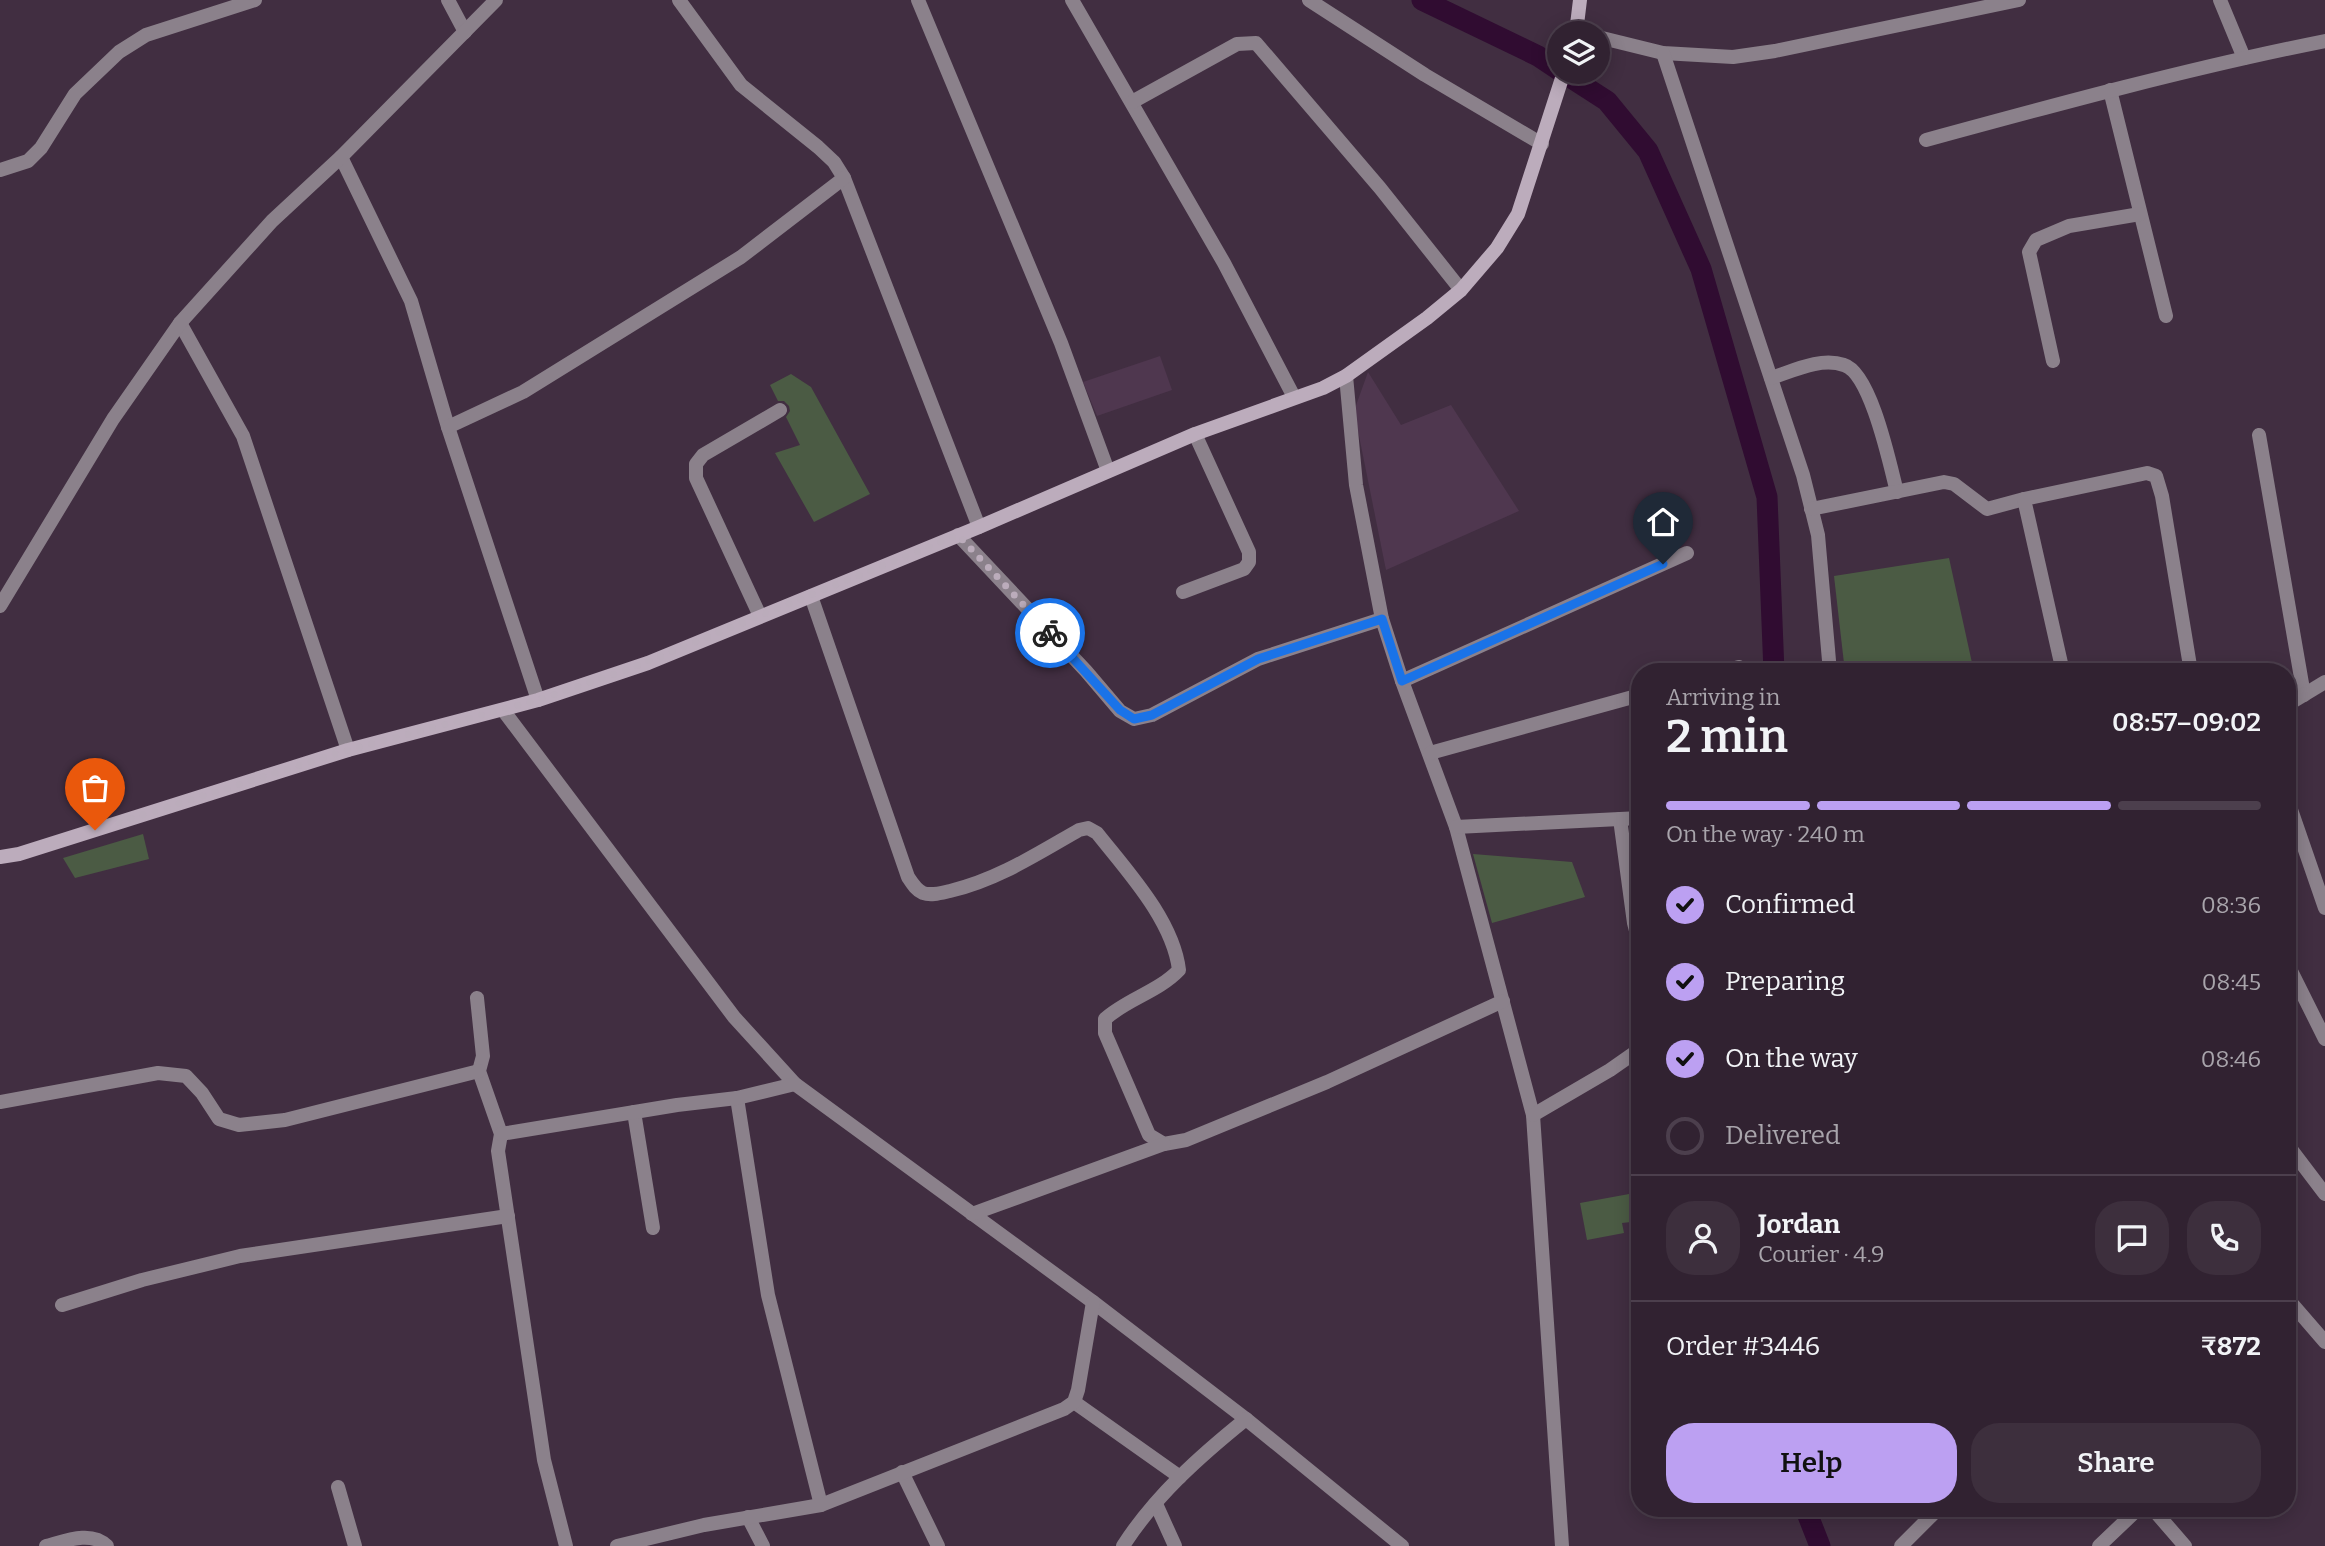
<!DOCTYPE html>
<html lang="en">
<head>
<meta charset="utf-8">
<style>
	body { margin:0; font-family:Bitter,serif; background:#3d2f3d; color:#f1f3f6; height:100vh; display:flex; flex-direction:column; font-size:26px; white-space:nowrap }
	* { box-sizing:border-box; margin:0 }
	p { font-size:23px; color:#a8a4ab }
	.icon { flex:none; width:38px; height:38px; fill:none; stroke:currentColor; stroke-width:2; stroke-linecap:round; stroke-linejoin:round }
	.map { position:relative; flex:1; overflow:hidden }
	.details { position:absolute; left:1631px; top:663px; width:665px; height:854px; display:flex; flex-direction:column; background:#312231; border-radius:28px; box-shadow:0 4px 18px #0003,0 0 0 2px #4c3f4d }
	.details>* { flex:none }
	.tools { position:absolute; left:1547px; top:21px; display:grid; gap:14px }
	.tools a { display:grid; place-items:center; width:63px; height:63px; border-radius:50%; background:#312231; box-shadow:0 4px 18px #0003,0 0 0 2px #4c3f4d; font-size:35px }
	.pin { position:absolute; display:grid; place-items:center; width:60px; height:60px; color:#fff; margin:-72px -30px; border-radius:50% 50% 50% 0; rotate:-45deg; box-shadow:0 0 7px #0007 }
	.pin .icon { rotate:45deg }
	.courier { position:absolute; display:grid; place-items:center; width:70px; height:70px; margin:-35px; border:5px solid #1a73e8; border-radius:50%; background:#fff; color:#222; box-shadow:0 2px 9px #0007 }
	.headline em { font-style:normal; font-weight:600 }
	.headline div { display:flex; flex-direction:column-reverse }
	.headline { display:flex; align-items:center; justify-content:space-between; height:119px; padding:0 35px }
	h1 { font-size:46px; font-weight:600; line-height:52px }
	.bar { display:grid; grid-template-columns:repeat(4,1fr); gap:10px 7px; align-content:center; height:84px; padding:0 35px }
	.bar i { height:9px; border-radius:5px; background:#4c3f4d }
	.bar .selected { background:#bca0f2 }
	.bar p { grid-column:span 4 }
	.line { display:flex; align-items:center; gap:18px; padding:0 35px; border-top:2px solid #4c3f4d }
	.line div { flex:1 }
	.round { display:grid; place-items:center; flex:none; width:74px; height:74px; border-radius:28px; background:#3d2f3d }
	ol { padding:0 35px; list-style:none }
	li { display:flex; align-items:center; gap:21px; height:77px }
	li p { margin-inline-start:auto }
	li .icon { padding:7px; border-radius:50%; background:#bca0f2; color:#111; stroke-width:4 }
	li:last-child { color:#a8a4ab }
	li i { width:38px; height:38px; border:4px solid #4c3f4d; border-radius:50% }
	.button { display:flex; gap:14px; margin-top:auto; padding:14px 35px }
	.button a { flex:1; height:80px; border-radius:28px; background:#bca0f2; color:#111; font-size:28px; font-weight:600; line-height:80px; text-align:center }
	.button a+a { background:#3d2f3d; color:#f1f3f6 }
	.map>svg:first-child { display:block }
	.built { fill:#4f374f }
	.lines { fill:none; stroke-linecap:round; stroke-linejoin:round }
	.canal { stroke:#300c31; stroke-width:21 }
	.building { fill:#4b5b44 }
	.street { stroke:#8b818b; stroke-width:14 }
	.secondary { stroke:#bcacbc; stroke-width:14 }
	.done { stroke:#bbacbb; stroke-width:7; stroke-dasharray:0 12.6 }
	.route { stroke:#1a73e8; stroke-width:9 }
</style>
</head>
<body>
<div class="map">
<svg width="2325" height="1546" viewBox="0 0 2325 1546">
	<rect width="100%" height="100%" fill="#412e41"/>
	<g class="built">
		<path d="M 1160,356 L 1172,390 L 1097,416 L 1083,382 Z"/>
		<path d="M 1368,372 L 1401,425 L 1451,405 L 1519,511 L 1386,570 L 1354,411 Z"/>
	</g>
	<g class="lines">
		<g class="canal">
			<path d="M 1422,0 L 1538,56 L 1559,70"/>
			<path d="M 1562,72 L 1607,101 L 1648,151 L 1701,269 L 1767,497 L 1774,672"/>
			<path d="M 1805,1508 L 1820,1546"/>
		</g>
	</g>
	<g class="building">
		<path d="M 791,374 L 811,387 L 870,494 L 814,522 L 775,453 L 800,445 L 786,417 L 790,411 L 789,406 L 784,401 L 778,401 L 770,385 Z"/>
		<path d="M 1949,558 L 1974,672 L 1845,672 L 1834,576 Z"/>
		<path d="M 143,834 L 149,859 L 75,878 L 63,858 Z"/>
		<path d="M 1473,854 L 1572,862 L 1585,897 L 1492,923 Z"/>
		<path d="M 1640,1192 L 1640,1221 L 1622,1223 L 1624,1233 L 1587,1240 L 1580,1203 Z"/>
	</g>
	<g class="lines">
		<g class="street">
			<path d="M 448,0 L 465,32"/>
			<path d="M 679,0 L 741,85 L 818,147 L 834,162 L 844,178 L 979,527"/>
			<path d="M 918,0 L 1061,343 L 1108,471"/>
			<path d="M 1072,0 L 1224,263 L 1294,397"/>
			<path d="M 1309,0 L 1425,75 L 1542,144"/>
			<path d="M 2220,0 L 2244,58"/>
			<path d="M 1598,37 L 1663,53 L 1733,57 L 1775,51 L 2019,0"/>
			<path d="M 1663,53 L 1803,475 L 1818,535 L 1830,672"/>
			<path d="M 2110,90 L 2166,316"/>
			<path d="M 1132,102 L 1237,44 L 1256,43 L 1380,188 L 1461,290"/>
			<path d="M 1926,140 C 2058,104 2190,68 2325,41"/>
			<path d="M 341,157 L 411,301 L 448,427 L 538,700"/>
			<path d="M 0,170 L 28,161 L 41,148 L 75,94 L 119,52 L 146,35 L 255,0"/>
			<path d="M 180,323 L 243,436 L 348,750"/>
			<path d="M 2053,361 L 2029,252 L 2036,240 L 2069,226 L 2140,214"/>
			<path d="M 1346,376 L 1356,485 L 1382,619 L 1402,681 L 1456,827 L 1533,1115 L 1562,1546"/>
			<path d="M 1771,378 C 1793,371 1820,357 1844,365 C 1871,373 1890,465 1897,492"/>
			<path d="M 448,427 L 523,392 L 741,257 L 844,178"/>
			<path d="M 2259,435 L 2304,695"/>
			<path d="M 1811,509 L 1944,482 L 1954,484 L 1987,509 L 2024,499"/>
			<path d="M 958,535 L 1086,671 L 1120,711 L 1134,719 L 1152,715 L 1258,659 L 1382,619"/>
			<path d="M 1183,592 L 1244,569 L 1249,562 L 1249,552 L 1195,434"/>
			<path d="M 811,596 L 908,877 C 912,883 916,890 923,893 C 931,896 941,893 950,891 C 997,880 1037,854 1079,830 L 1088,828 L 1097,833 C 1127,871 1173,920 1179,970 C 1158,992 1127,999 1105,1019 L 1105,1033 L 1149,1135 L 1164,1144 L 1186,1140 L 1327,1082 L 1503,1001"/>
			<path d="M 0,606 L 113,419 L 180,323 L 272,221 L 341,157 L 496,0"/>
			<path d="M 760,616 L 696,478 L 696,464 L 703,455 L 780,410"/>
			<path d="M 1720,672 L 1739,667"/>
			<path d="M 2063,672 L 2024,499 L 2147,473 L 2156,476 L 2162,496 L 2191,672"/>
			<path d="M 1402,681 L 1687,553"/>
			<path d="M 2287,705 L 2325,682"/>
			<path d="M 503,710 L 734,1017 L 795,1084 L 1093,1302 L 1246,1419 L 1402,1546"/>
			<path d="M 1430,753 L 1640,695"/>
			<path d="M 2287,798 L 2325,908"/>
			<path d="M 1620,819 L 1634,923 L 1640,946"/>
			<path d="M 1456,827 L 1640,818"/>
			<path d="M 2287,963 L 2325,1039"/>
			<path d="M 477,998 L 483,1056 L 479,1071 L 501,1134 L 498,1151 L 544,1460 L 566,1546"/>
			<path d="M 737,1098 L 768,1295 L 821,1505"/>
			<path d="M 0,1102 L 158,1073 L 186,1076 L 202,1093 L 219,1119 L 239,1125 L 285,1120 L 479,1071"/>
			<path d="M 634,1112 L 653,1228"/>
			<path d="M 1533,1115 L 1610,1070 L 1640,1049"/>
			<path d="M 501,1134 L 677,1105 L 737,1098 L 795,1084"/>
			<path d="M 2287,1144 L 2325,1194"/>
			<path d="M 972,1214 L 1164,1144"/>
			<path d="M 2287,1298 L 2325,1342"/>
			<path d="M 62,1305 L 142,1280 L 240,1256 L 508,1216"/>
			<path d="M 1074,1402 L 1180,1477"/>
			<path d="M 902,1472 L 938,1546"/>
			<path d="M 338,1487 L 355,1546"/>
			<path d="M 1156,1504 L 1175,1546"/>
			<path d="M 2152,1508 L 2185,1546"/>
			<path d="M 748,1517 L 763,1546"/>
			<path d="M 46,1546 C 65,1541 91,1530 107,1546"/>
			<path d="M 617,1546 L 704,1525 L 821,1505 L 1064,1409 L 1074,1402 L 1078,1390 L 1093,1302"/>
			<path d="M 1123,1546 C 1155,1496 1200,1456 1246,1419"/>
			<path d="M 1901,1546 L 1939,1508"/>
			<path d="M 2099,1546 L 2139,1508"/>
		</g>
		<g class="secondary">
			<path d="M 1576,33 L 1580,0"/>
			<path d="M 0,857 L 19,854 L 348,750 L 538,700 L 648,663 L 979,527 L 1195,434 L 1323,388 L 1346,376 L 1427,318 L 1461,290 L 1497,248 L 1518,214 L 1564,72"/>
		</g>
	</g>
	<g class="lines">
		<path class="done" d="M 95,830 L 348,750 L 538,700 L 626,670 L 958,535 L 1050,633"/>
		<path class="route" d="M 1050,633 L 1120,710 L 1134,719 L 1152,715 L 1258,659 L 1382,619 L 1402,681 L 1663,564"/>
	</g>
</svg>
<div class="tools">
<a><svg class="icon" aria-label="layers" viewBox="0 0 24 24"><path d="M12 4l9 5-9 5-9-5zM3 14l9 5 9-5"/></svg></a>
</div>
<div class="pin" style="left:95px;top:830px;background:#ea580c"><svg class="icon" aria-label="bag" viewBox="0 0 24 24"><path d="M5 8h14l-1 12H6zM9 8a3 3 0 0 1 6 0"/></svg></div>
<div class="pin" style="left:1663px;top:564px;background:#1f2937"><svg class="icon" aria-label="home" viewBox="0 0 24 24"><path d="M3 11l9-7 9 7M6 9v11h12V9"/></svg></div>
<div class="courier" style="left:1050px;top:633px"><svg class="icon" aria-label="bike" viewBox="0 0 24 24"><circle cx="6" cy="16" r="4"/><circle cx="18" cy="16" r="4"/><path d="M6 16l4-8h5l3 8M10 8l3 8H6M13 5h3"/></svg></div>
<section class="details">
<div class="headline"><div><h1>2 min</h1><p>Arriving in</p></div><em>08:57–09:02</em></div>
<div class="bar"><i class="selected"></i><i class="selected"></i><i class="selected"></i><i></i><p>On the way · 240 m</p></div>
<ol>
<li><svg class="icon" aria-label="check" viewBox="0 0 24 24"><path d="M5 12l5 5 9-10"/></svg>Confirmed<p>08:36</p></li>
<li><svg class="icon" aria-label="check" viewBox="0 0 24 24"><path d="M5 12l5 5 9-10"/></svg>Preparing<p>08:45</p></li>
<li><svg class="icon" aria-label="check" viewBox="0 0 24 24"><path d="M5 12l5 5 9-10"/></svg>On the way<p>08:46</p></li>
<li><i></i>Delivered</li>
</ol>
<div class="line" style="height:126px"><a class="round"><svg class="icon" aria-label="person" viewBox="0 0 24 24"><circle cx="12" cy="8" r="4"/><path d="M4 21q1-7 8-7t8 7"/></svg></a><div><b>Jordan</b><p>Courier · 4.9</p></div><a class="round"><svg class="icon" aria-label="chat" viewBox="0 0 24 24"><path d="M4 5h16v11H9l-5 4z"/></svg></a><a class="round"><svg class="icon" aria-label="phone" viewBox="0 0 24 24"><path d="M5 4h4l2 5-3 2q2 4 5 5l2-3 5 2v4C11 20 4 13 5 4z"/></svg></a></div>
<div class="line" style="height:91px"><div>Order #3446</div><b>₹872</b></div>
<div class="button"><a>Help</a><a>Share</a></div>
</section>
</div>
</body>
</html>
